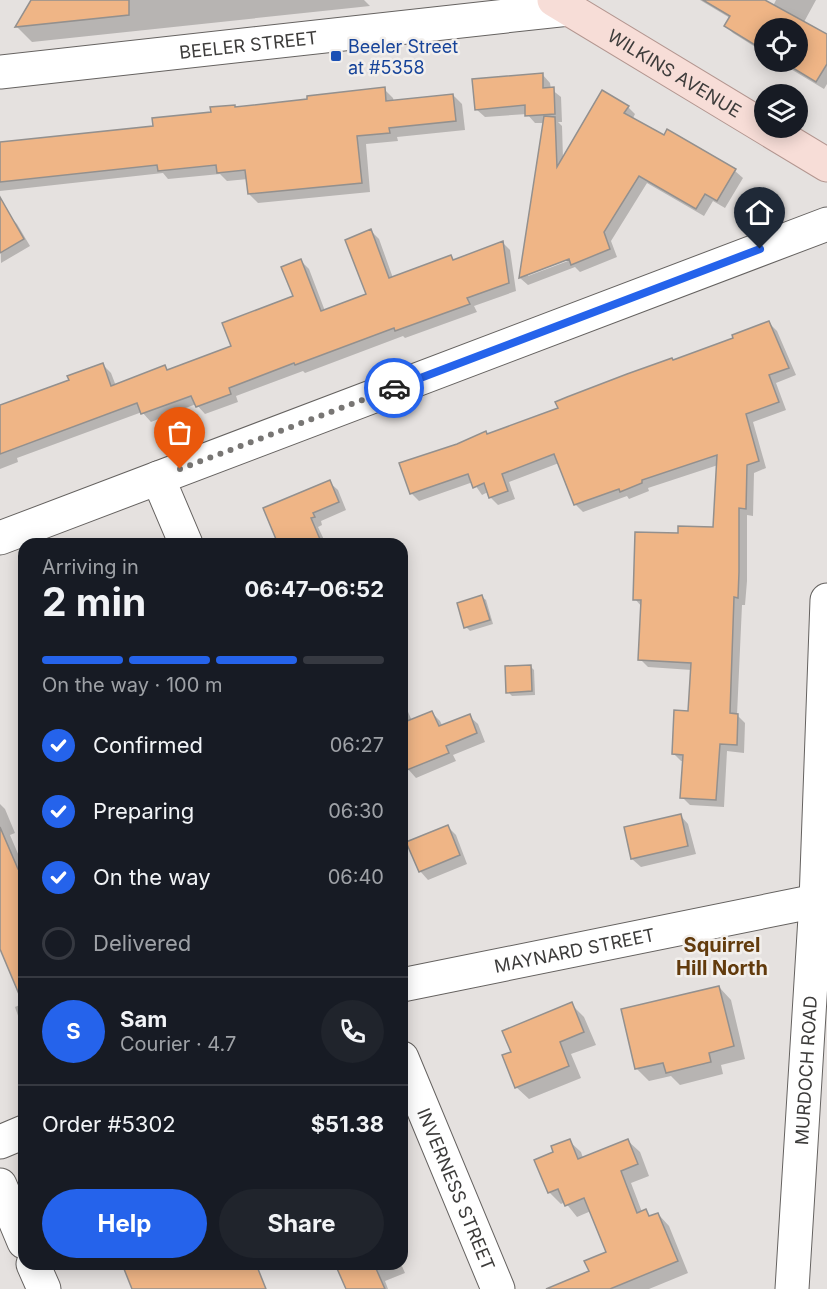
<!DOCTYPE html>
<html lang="en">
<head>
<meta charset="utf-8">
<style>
	body { margin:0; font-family:Inter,sans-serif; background:#20242c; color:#f1f3f6; height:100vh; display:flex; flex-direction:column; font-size:22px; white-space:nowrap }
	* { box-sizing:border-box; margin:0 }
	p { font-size:20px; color:#9ea1a6 }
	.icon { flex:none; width:33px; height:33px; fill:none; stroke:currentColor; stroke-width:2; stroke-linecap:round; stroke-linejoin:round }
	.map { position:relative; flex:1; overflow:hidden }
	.panel { position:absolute; left:18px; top:538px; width:390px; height:732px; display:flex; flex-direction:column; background:#171b24; border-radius:18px; box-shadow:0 3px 15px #0003 }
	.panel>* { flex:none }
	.fabs { position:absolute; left:754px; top:18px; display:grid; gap:12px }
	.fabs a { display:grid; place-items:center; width:54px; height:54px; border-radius:50%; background:#171b24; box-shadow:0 3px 15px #0003; font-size:30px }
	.pin { position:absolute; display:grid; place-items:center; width:51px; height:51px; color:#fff; margin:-62px -26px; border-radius:50% 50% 50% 0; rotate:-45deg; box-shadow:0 0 6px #0007 }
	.pin .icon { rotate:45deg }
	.courier { position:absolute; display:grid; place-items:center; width:60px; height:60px; margin:-30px; border:4px solid #2563eb; border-radius:50%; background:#fff; color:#222; box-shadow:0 2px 8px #0007 }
	.head em { font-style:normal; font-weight:700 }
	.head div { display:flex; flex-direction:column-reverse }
	.head { display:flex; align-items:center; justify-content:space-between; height:102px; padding:0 24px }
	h1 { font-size:39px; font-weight:700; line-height:45px }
	.bar { display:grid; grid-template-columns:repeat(4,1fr); gap:9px 6px; align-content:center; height:72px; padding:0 24px }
	.bar i { height:8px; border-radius:4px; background:#363941 }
	.bar .active { background:#2563eb }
	.bar p { grid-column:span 4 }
	.line { display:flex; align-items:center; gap:15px; padding:0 24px; border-top:2px solid #363941 }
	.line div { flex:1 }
	.round { display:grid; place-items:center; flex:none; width:63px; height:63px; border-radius:32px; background:#20242c }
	ol { padding:0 24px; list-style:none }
	li { display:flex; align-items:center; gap:18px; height:66px }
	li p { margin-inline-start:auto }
	li .icon { padding:6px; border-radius:50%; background:#2563eb; color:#fff; stroke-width:4 }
	li:last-child { color:#9ea1a6 }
	li i { width:33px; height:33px; border:3px solid #363941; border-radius:50% }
	.action { display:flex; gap:12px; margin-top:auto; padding:12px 24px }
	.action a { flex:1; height:69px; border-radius:36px; background:#2563eb; color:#fff; font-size:24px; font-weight:700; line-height:69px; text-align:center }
	.action a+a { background:#20242c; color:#f1f3f6 }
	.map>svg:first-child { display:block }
	.shadow { fill:#0003; fill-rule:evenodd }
	.building { fill:#efb586; stroke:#93908e; stroke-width:1.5 }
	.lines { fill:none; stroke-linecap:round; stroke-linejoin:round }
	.minor-casing { stroke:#656260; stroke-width:35 }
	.major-casing { stroke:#b39690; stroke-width:35 }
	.minor { stroke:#fff; stroke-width:33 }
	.major { stroke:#f7ddd7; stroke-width:33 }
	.done { stroke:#787674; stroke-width:6; stroke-dasharray:0 10.8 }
	.route { stroke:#2563eb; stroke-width:8 }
	.transit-dot { fill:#1a4fb4; stroke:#f2efec; stroke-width:2 }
	.labels { text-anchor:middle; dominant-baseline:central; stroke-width:5; stroke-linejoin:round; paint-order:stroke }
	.street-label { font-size:18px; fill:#3d3c3b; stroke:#f2efec }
	.transit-label { font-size:18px; fill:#164399; stroke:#f2efec; text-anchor:start }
	.neighbourhood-label { font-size:20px; font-weight:bold; fill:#623b0d; stroke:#f2efec }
</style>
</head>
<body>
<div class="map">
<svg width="827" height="1289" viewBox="0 0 827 1289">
	<rect width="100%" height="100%" fill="#e5e1df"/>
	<g class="shadow">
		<path d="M 33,0 L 364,0 L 370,6 L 32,42 L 17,27 Z"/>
		<path d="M 700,0 L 762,0 L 773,6 L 776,0 L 816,0 L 804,22 L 827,36 L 827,84 L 824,89 L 779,62 L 798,62 L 798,28 L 765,28 L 765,53 L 733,33 L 726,26 L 730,18 Z"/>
		<path d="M 542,74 L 550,83 L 551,89 L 561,97 L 562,122 L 558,122 L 562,126 L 563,159 L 628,107 L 635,114 L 632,120 L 735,171 L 743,178 L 725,208 L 713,201 L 704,216 L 647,183 L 611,241 L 617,257 L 580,272 L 575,267 L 528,285 L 520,278 L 545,123 L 535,123 L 527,114 L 485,117 L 476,109 ZM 575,255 L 576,258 L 528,276 L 528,273 Z"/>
		<path d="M 384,89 L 393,98 L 394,102 L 453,95 L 462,104 L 465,130 L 397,137 L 398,141 L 366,144 L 370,192 L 258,203 L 249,194 L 248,179 L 227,181 L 220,174 L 168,179 L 163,173 L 0,191 L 0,144 L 155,127 L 236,109 Z"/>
		<path d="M 10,217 L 17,224 L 30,246 L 1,263 L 0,222 Z"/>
		<path d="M 371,231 L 379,239 L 393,278 L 450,257 L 455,261 L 502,242 L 510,250 L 516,291 L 474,306 L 477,312 L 405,338 L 403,336 L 305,373 L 303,371 L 236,396 L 238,402 L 205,414 L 196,404 L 151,422 L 142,412 L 17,458 L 18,462 L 0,469 L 0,407 L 71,380 L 103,365 L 111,373 L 116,386 L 165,367 L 169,371 L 233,347 L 295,297 L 301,261 L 309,269 L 325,311 L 368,295 Z"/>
		<path d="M 769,323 L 777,331 L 796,375 L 776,383 L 786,410 L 753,422 L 766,468 L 754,473 L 753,516 L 747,515 L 747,581 L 745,605 L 742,605 L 737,715 L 745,723 L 744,753 L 727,751 L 724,807 L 690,805 L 682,797 L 684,761 L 681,761 L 673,753 L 689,713 L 692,670 L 648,667 L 640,659 L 642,607 L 635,599 L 679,535 L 715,528 L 718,465 L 648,488 L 649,491 L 629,499 L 627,496 L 583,512 L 575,504 L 559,463 L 509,482 L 515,499 L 498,505 L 490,497 L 488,492 L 482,495 L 473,482 L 419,501 L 411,493 L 488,436 L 735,339 Z"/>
		<path d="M 329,482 L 338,490 L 346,510 L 321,521 L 322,525 L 318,527 L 326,544 L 279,544 L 265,509 Z"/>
		<path d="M 482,597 L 486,600 L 493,624 L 470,631 L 466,627 Z"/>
		<path d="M 530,666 L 534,670 L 535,695 L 512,696 L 508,692 Z"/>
		<path d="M 402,698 L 412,721 L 432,713 L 440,721 L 443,727 L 469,716 L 478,724 L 485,742 L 453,755 L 456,761 L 416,778 L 408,769 L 402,756 Z"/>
		<path d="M 0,804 L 5,809 L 15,833 L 10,835 L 24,868 L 24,1003 L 0,947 Z"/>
		<path d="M 680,815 L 688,824 L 696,854 L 641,867 L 632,859 Z"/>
		<path d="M 448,827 L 456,835 L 467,864 L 428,880 L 420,871 Z"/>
		<path d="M 719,987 L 731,1000 L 745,1059 L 721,1065 L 723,1074 L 680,1085 L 671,1076 L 649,1081 L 636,1068 Z"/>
		<path d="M 24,1003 L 24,1033 L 15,1007 Z"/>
		<path d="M 571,1004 L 584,1017 L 596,1045 L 571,1054 L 581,1078 L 529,1099 L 516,1087 L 513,1053 Z"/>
		<path d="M 569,1141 L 581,1152 L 583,1158 L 628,1141 L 640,1152 L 649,1176 L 631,1183 L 642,1212 L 646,1211 L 651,1217 L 658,1214 L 669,1226 L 688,1273 L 649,1289 L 582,1289 L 591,1272 L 608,1252 L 591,1211 L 577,1217 L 565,1202 L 561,1204 L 549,1192 L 555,1153 Z"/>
		<path d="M 337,1264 L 401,1264 L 405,1273 L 385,1281 L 388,1289 L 347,1289 Z"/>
	</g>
	<g class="building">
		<path d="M 31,0 L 129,0 L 129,15 L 15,27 Z"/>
		<path d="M 703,0 L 765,0 L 827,34 L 827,64 L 816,82 L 783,62 L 798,62 L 798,28 L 765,28 L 765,51 L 724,26 L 730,16 Z"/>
		<path d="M 543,73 L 543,88 L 554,87 L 555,114 L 525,116 L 525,105 L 475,110 L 472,79 Z"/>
		<path d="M 385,87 L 386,101 L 453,94 L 456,121 L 389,128 L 390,133 L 357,136 L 362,183 L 248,194 L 245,170 L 217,173 L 216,165 L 158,171 L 157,165 L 0,182 L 0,142 L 153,126 L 152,118 L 211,112 L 210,107 L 235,105 L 235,107 L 307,99 L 307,96 Z"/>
		<path d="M 602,90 L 629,106 L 624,113 L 664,135 L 667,129 L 736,169 L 717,201 L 705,194 L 696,209 L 639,176 L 604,232 L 610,249 L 571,265 L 569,259 L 519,278 L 544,116 L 555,117 L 557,167 Z"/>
		<path d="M 0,197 L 24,239 L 0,253 Z"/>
		<path d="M 371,229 L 389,278 L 451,255 L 453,260 L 503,241 L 509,283 L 467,298 L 470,304 L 395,331 L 394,328 L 295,365 L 294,363 L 229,388 L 231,394 L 196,407 L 191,396 L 141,414 L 137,403 L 0,454 L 0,405 L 69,380 L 67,376 L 103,363 L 111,386 L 165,365 L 167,370 L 231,346 L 222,323 L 293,296 L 281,267 L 301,259 L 321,311 L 366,294 L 345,240 Z"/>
		<path d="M 769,321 L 789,368 L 769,375 L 779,402 L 746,414 L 759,461 L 747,465 L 746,509 L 739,508 L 739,572 L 738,598 L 734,597 L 730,713 L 738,714 L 737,745 L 720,744 L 716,800 L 680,798 L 683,755 L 672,754 L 674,710 L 688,711 L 691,663 L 638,660 L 641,600 L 633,600 L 635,532 L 678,533 L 678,526 L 713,527 L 717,455 L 642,480 L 642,483 L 620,492 L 619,489 L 574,505 L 554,454 L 502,474 L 508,491 L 489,498 L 484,483 L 473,488 L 468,474 L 410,494 L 399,463 L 457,444 L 486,431 L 487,434 L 558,408 L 555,402 L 567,397 L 627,374 L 672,358 L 673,360 L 733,338 L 732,335 Z"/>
		<path d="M 330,480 L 339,502 L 313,513 L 315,517 L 311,518 L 322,544 L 278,544 L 263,508 Z"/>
		<path d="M 482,595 L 490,620 L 464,628 L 457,603 Z"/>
		<path d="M 531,665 L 532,691 L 506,693 L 505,666 Z"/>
		<path d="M 432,711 L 439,726 L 470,714 L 477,733 L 446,746 L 449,753 L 402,772 L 402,723 Z"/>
		<path d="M 681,814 L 688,846 L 631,859 L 624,827 Z"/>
		<path d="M 448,825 L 460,855 L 419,872 L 406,842 Z"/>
		<path d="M 0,827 L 18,869 L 24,866 L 24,1006 L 0,949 Z"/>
		<path d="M 719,986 L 734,1046 L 709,1053 L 711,1062 L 666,1073 L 663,1063 L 635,1069 L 621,1009 Z"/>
		<path d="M 572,1002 L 584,1032 L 560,1042 L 569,1066 L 515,1088 L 502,1055 L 511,1052 L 502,1031 Z"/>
		<path d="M 570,1139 L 578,1159 L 628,1139 L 638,1164 L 621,1171 L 637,1213 L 646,1209 L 649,1216 L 658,1213 L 678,1261 L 610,1289 L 546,1289 L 589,1271 L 584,1261 L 606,1252 L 584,1198 L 565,1206 L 558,1189 L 548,1193 L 534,1160 L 553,1152 L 551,1146 Z"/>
		<path d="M 122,1264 L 256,1264 L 266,1289 L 132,1289 Z"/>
		<path d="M 335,1264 L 374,1264 L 385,1289 L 346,1289 Z"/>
	</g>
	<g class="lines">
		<g class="minor-casing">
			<g id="minor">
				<path id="s1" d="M 0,72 L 569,9"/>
				<path d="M 158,478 L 186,544"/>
				<path d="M 0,538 L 827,224"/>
				<path id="s2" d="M 402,985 L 816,901"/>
				<path id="s3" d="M 402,1058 L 498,1289"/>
				<path d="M 0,1142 L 24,1132"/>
				<path d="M 0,1185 L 24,1242"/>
				<path d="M 33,1264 L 44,1289"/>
				<path id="s4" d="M 792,1289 L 816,901 L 827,600"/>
			</g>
		</g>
		<g class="major-casing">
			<g id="major">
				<path id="s5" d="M 554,0 L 827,165"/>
			</g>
		</g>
		<use href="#minor" class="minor"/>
		<use href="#major" class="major"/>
	</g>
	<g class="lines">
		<path class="done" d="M 180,469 L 394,388"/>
		<path class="route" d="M 394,388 L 760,249"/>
	</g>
	<rect class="transit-dot" x="330" y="50" width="12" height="12" rx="3"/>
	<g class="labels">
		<g class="street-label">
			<text stroke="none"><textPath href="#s1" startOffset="250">BEELER STREET</textPath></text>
			<text stroke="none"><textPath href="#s5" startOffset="141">WILKINS AVENUE</textPath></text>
			<text stroke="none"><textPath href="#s2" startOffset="176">MAYNARD STREET</textPath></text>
			<text stroke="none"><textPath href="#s4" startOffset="219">MURDOCH ROAD</textPath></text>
			<text stroke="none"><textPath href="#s3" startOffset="142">INVERNESS STREET</textPath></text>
		</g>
		<g class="transit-label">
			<text x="348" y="46">Beeler Street<tspan x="348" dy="21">at #5358</tspan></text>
		</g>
		<g class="neighbourhood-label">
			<text x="722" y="945">Squirrel<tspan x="722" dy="23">Hill North</tspan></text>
		</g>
	</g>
</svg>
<div class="fabs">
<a><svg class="icon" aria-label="locate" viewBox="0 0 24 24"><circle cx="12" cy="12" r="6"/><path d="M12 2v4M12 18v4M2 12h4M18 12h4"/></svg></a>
<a><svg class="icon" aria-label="layers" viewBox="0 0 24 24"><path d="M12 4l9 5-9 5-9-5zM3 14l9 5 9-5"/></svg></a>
</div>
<div class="pin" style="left:180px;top:469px;background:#ea580c"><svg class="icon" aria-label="bag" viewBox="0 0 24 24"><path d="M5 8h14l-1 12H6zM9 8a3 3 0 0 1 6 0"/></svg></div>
<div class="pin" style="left:760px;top:249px;background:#1f2937"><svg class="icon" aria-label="home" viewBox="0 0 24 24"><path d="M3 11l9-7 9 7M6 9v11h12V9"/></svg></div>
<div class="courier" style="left:394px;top:388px"><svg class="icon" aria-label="car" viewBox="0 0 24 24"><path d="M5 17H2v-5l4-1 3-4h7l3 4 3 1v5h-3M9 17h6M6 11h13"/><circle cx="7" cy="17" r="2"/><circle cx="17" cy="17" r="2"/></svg></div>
<section class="panel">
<div class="head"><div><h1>2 min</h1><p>Arriving in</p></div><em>06:47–06:52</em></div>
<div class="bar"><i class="active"></i><i class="active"></i><i class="active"></i><i></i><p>On the way · 100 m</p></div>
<ol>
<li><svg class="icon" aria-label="check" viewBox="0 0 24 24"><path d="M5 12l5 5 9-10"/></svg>Confirmed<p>06:27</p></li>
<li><svg class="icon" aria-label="check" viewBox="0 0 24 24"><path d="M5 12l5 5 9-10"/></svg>Preparing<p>06:30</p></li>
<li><svg class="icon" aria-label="check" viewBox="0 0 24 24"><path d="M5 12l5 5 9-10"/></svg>On the way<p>06:40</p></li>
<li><i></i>Delivered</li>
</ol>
<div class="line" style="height:108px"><b class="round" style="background:#2563eb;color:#fff">S</b><div><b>Sam</b><p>Courier · 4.7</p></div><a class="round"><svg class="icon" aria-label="phone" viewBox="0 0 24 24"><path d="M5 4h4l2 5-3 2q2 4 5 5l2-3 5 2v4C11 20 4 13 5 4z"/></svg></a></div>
<div class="line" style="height:78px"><div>Order #5302</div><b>$51.38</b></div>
<div class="action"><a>Help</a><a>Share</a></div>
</section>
</div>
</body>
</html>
